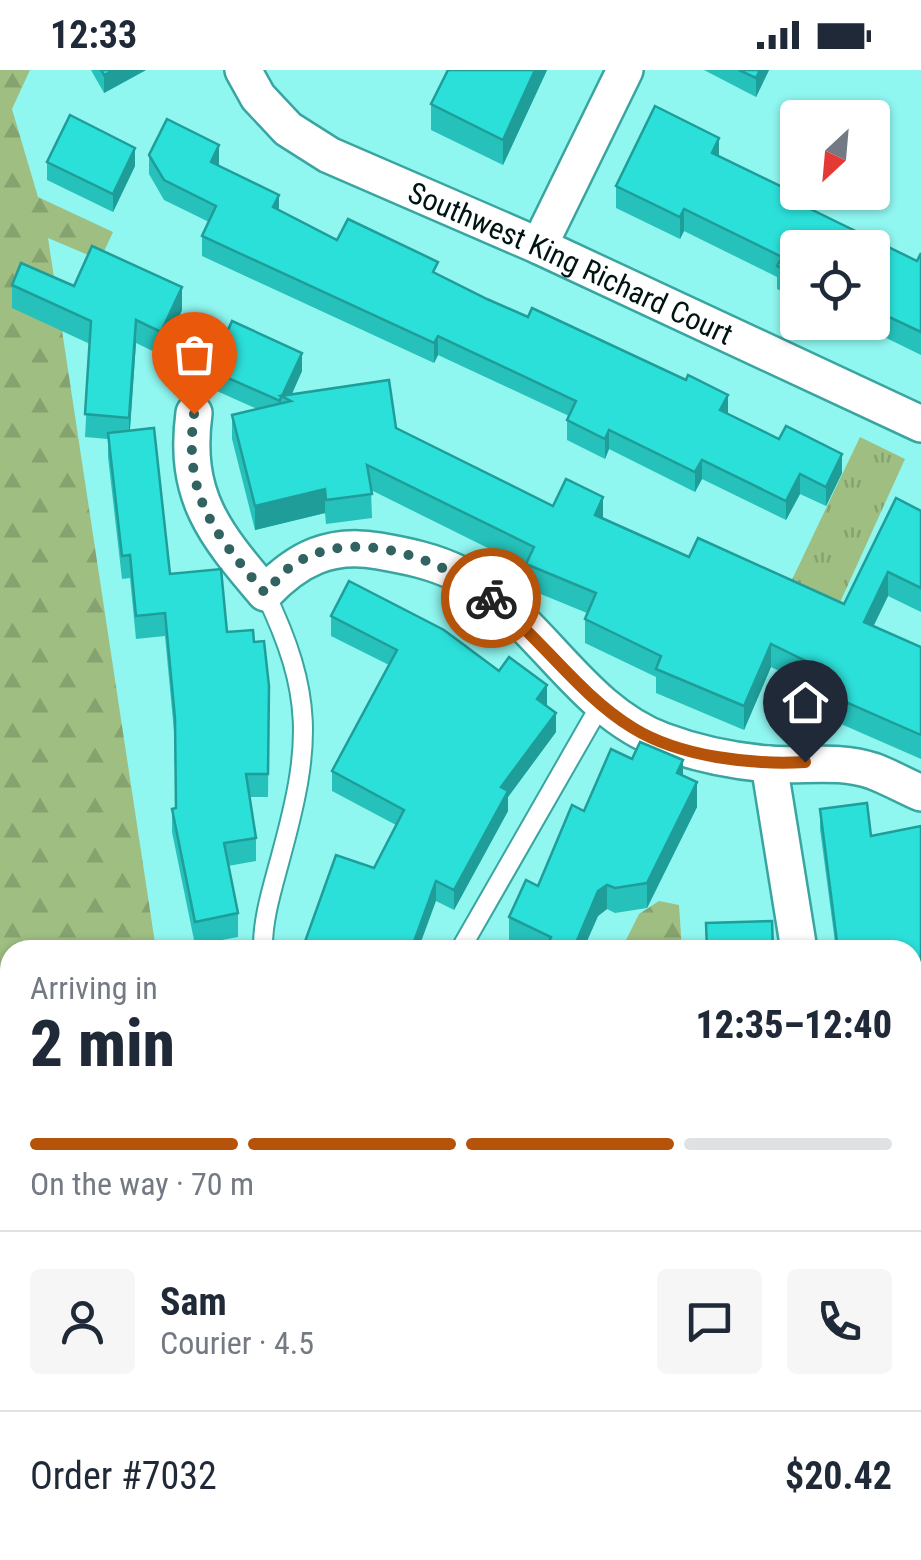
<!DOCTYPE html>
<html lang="en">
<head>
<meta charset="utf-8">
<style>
	body { margin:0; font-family:"Roboto Condensed",sans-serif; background:#f6f6f7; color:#1f2937; height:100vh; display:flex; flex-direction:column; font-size:38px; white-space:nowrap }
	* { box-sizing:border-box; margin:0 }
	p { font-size:32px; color:#747a83 }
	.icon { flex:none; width:55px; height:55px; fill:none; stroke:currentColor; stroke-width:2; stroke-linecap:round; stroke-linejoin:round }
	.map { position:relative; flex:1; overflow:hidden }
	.details { position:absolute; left:0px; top:870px; width:922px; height:620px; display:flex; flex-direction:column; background:#fff; border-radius:30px 30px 0 0; box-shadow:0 2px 8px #0004 }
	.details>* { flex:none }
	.needle { width:65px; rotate:206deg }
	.buttons { position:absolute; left:780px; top:30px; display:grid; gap:20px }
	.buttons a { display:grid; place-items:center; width:110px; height:110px; border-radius:10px; background:#fff; box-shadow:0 2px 8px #0004; font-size:50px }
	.pin { position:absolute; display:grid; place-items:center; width:85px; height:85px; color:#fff; margin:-102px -42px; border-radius:50% 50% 50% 0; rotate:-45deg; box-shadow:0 0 10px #0007 }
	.pin .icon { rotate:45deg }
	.courier { position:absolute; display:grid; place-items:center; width:100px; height:100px; margin:-50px; border:8px solid #b45309; border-radius:50%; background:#fff; color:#222; box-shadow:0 2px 12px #0007 }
	.summary em { font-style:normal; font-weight:800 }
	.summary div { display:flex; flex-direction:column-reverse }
	.summary { display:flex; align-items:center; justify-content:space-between; height:170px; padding:0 30px }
	h1 { font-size:65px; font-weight:800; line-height:75px }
	.bar { display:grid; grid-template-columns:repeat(4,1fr); gap:15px 10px; align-content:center; height:120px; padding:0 30px }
	.bar i { height:12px; border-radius:8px; background:#e0e1e3 }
	.bar .on { background:#b45309 }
	.bar p { grid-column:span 4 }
	.line { display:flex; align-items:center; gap:25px; padding:0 30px; border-top:2px solid #e0e1e3 }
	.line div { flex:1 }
	.round { display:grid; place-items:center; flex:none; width:105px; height:105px; border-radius:10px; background:#f6f6f7 }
	.status { display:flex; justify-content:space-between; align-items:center; height:70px; padding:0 50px; background:#fff; direction:ltr }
	.status svg { height:28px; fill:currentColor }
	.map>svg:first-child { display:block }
	.grass { fill:url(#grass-tufts) }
	.forest { fill:url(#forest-firs) }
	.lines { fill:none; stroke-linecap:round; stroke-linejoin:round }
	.stream { stroke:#47c2bd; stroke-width:10 }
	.lane-casing { stroke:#3aa5a0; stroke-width:22 }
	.street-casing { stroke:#3aa5a0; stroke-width:40 }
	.lane { stroke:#fff; stroke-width:18 }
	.street { stroke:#fff; stroke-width:35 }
	.wall { fill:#26c1bb }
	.shaded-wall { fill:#1f9d99 }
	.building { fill:#2ce0da; stroke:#1f9d99; stroke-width:2.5 }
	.done { stroke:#326360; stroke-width:10; stroke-dasharray:0 18 }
	.route { stroke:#b45309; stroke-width:12 }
	.labels { text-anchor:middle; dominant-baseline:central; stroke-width:10; stroke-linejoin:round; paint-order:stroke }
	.street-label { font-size:30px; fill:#001413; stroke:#fff }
</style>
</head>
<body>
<div class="status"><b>12:33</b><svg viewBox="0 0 49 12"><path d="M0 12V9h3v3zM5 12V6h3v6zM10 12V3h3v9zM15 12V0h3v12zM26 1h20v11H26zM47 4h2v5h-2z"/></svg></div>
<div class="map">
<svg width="921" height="1490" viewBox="0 0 921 1490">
	<defs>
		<pattern id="grass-tufts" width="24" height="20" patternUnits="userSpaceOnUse" patternTransform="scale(2.5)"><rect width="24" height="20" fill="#9ebe82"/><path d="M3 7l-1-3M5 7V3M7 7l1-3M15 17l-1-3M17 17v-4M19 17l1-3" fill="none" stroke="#86a26f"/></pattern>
		<pattern id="forest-firs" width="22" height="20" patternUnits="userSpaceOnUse" patternTransform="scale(2.5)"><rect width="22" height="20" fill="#9ebe82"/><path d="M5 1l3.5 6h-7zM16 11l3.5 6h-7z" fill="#86a26f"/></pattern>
	</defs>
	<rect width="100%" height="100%" fill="#90f6f0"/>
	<path class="grass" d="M 860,367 L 905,389 L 837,539 L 789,516 Z"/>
	<g class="forest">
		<path d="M 0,0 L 30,0 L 12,39 L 38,127 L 113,162 L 100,190 L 48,168 L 156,880 L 10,880 L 10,1480 L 673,1480 L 667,1490 L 0,1490 Z"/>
		<path d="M 659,831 L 679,835 L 682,880 L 621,880 L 639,844 Z"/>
	</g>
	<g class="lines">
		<g class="stream">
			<path d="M 0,1123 L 10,1123"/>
			<path d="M 280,1490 L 292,1480"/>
		</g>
		<g class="lane-casing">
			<g id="lane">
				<path d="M 263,880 C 262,848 274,813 282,782 C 311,675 314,625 265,523"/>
				<path d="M 460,880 L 601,634"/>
			</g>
		</g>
		<g class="street-casing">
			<g id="street">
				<path id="s1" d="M 243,0 L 258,27 L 288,59 L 329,85 L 539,176 L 921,354"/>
				<path d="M 539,176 L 625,0"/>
				<path d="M 194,343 C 183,426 214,463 265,523 C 297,489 331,472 379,481 C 407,486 433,491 459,504 C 538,544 578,640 663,671 C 695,683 734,691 767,694 C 803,697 838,689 873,701 C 889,707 905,716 921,723"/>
				<path d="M 769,694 L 799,880"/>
				<path d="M 912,1114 L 921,1112"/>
				<path d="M 912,1460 L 921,1456"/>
				<path d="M 884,1490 L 892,1480"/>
			</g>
		</g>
		<use href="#lane" class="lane"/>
		<use href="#street" class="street"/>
	</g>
	<g class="wall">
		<path d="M 91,0 L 146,0 L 104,23 Z"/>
		<path d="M 547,0 L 503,95 L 431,60 L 431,34 Z"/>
		<path d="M 704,0 L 769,0 L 756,27 Z"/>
		<path d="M 149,85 L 219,95 L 279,140 L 337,170 L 438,205 L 728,344 L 842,403 L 826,436 L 800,424 L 786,450 L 702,409 L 695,422 L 609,379 L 605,389 L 567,370 L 567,350 L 569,346 L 438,285 L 434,293 L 202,186 L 202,166 L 209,152 L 164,130 L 149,104 Z"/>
		<path d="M 719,87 L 797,132 L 917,191 L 921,183 L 921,285 L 868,259 L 868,252 L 872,252 L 872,178 L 798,178 L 798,229 L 777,219 L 777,207 L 684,161 L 680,169 L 616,138 L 616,116 Z"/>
		<path d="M 47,92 L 135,96 L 113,142 L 47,110 Z"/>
		<path d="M 12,215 L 74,216 L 182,240 L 161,285 L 136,273 L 130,361 L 170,504 L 227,562 L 254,572 L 269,616 L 268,727 L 249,727 L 256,768 L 256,791 L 228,796 L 238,843 L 238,867 L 195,875 L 172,762 L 172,739 L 175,738 L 175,672 L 165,566 L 136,569 L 130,508 L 122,509 L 108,387 L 108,369 L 85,367 L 90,274 L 12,238 Z"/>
		<path d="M 210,300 L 302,301 L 292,324 L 396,358 L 553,436 L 603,448 L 689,487 L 844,534 L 921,441 L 921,542 L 888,526 L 873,556 L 921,577 L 921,689 L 809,640 L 809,616 L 771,597 L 744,660 L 656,623 L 656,607 L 585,573 L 585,549 L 587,543 L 526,518 L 526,497 L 371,420 L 372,448 L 326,454 L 325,443 L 255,460 L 232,369 L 232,345 L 257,339 L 210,318 Z"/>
		<path d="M 331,546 L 547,635 L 556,662 L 508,727 L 508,741 L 454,840 L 436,831 L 396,755 L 332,721 L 332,701 L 389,595 L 331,566 Z"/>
		<path d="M 632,689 L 683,706 L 697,737 L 647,838 L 615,843 L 607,839 L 598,846 L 583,880 L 526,880 L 509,872 L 509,847 L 538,816 L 584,741 Z"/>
		<path d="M 820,739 L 871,766 L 921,756 L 921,972 L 917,941 L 912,942 L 912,880 L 836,880 L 820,759 Z"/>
	</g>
	<g class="shaded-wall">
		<path d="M 114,0 L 146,0 L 104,23 L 104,5 Z"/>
		<path d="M 535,0 L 547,0 L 503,95 L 503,70 Z"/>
		<path d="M 760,0 L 769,0 L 756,27 L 756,8 Z"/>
		<path d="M 719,68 L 719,90 L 712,83 Z"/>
		<path d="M 219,75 L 219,95 L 211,111 L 211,92 Z"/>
		<path d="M 135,78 L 135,96 L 113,142 L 113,124 Z"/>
		<path d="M 279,125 L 279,144 L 273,137 Z"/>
		<path d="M 684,139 L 684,161 L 680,169 L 680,147 Z"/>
		<path d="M 182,217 L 182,240 L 161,285 L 161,262 Z"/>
		<path d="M 136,250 L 136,273 L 129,371 L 129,348 Z"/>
		<path d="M 438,266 L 438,285 L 434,293 L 434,273 Z"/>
		<path d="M 302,283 L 302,301 L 289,330 L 282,326 Z"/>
		<path d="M 728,325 L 728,344 L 720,340 Z"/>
		<path d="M 609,360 L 609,379 L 605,389 L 605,369 Z"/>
		<path d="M 842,384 L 842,403 L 826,436 L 826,417 Z"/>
		<path d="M 702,390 L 702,409 L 695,422 L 695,402 Z"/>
		<path d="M 800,404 L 800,424 L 786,450 L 786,431 Z"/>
		<path d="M 325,419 L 325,443 L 255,460 L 255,436 Z"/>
		<path d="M 603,427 L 603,451 L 595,445 Z"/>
		<path d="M 888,502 L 888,526 L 864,576 L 864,552 Z"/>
		<path d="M 771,574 L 771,597 L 744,660 L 744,636 Z"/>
		<path d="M 547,615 L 547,635 L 537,648 L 537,629 Z"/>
		<path d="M 556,643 L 556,662 L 508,727 L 508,741 L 454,840 L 454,820 L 501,717 Z"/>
		<path d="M 683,690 L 683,715 L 677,703 Z"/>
		<path d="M 697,712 L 697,737 L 647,838 L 647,813 Z"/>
		<path d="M 436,811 L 436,831 L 418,880 L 411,880 Z"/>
		<path d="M 607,815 L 607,839 L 598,846 L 583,880 L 573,880 L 598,821 Z"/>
		<path d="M 921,1068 L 921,1088 L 912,1091 L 912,1070 Z"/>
		<path d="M 921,1363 L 921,1384 L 912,1387 L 912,1366 Z"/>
		<path d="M 792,1480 L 802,1480 L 797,1490 L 787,1490 Z"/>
	</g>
	<g class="building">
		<path d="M 101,0 L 114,0 L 104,5 Z"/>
		<path d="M 448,0 L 535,0 L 503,70 L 431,34 Z"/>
		<path d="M 739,0 L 760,0 L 756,8 Z"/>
		<path d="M 655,36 L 719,68 L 712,83 L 797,124 L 794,131 L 917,191 L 921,183 L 921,262 L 872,239 L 872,178 L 798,178 L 798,206 L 777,196 L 782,187 L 684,139 L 680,147 L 616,116 Z"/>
		<path d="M 70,45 L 135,78 L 113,124 L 47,92 Z"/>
		<path d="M 167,49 L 219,75 L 211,92 L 279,125 L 273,137 L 337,170 L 348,149 L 438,192 L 433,202 L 487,229 L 528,247 L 532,238 L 686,310 L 688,305 L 728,325 L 720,340 L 779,369 L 786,356 L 842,384 L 826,417 L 800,404 L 786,431 L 702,390 L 695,402 L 609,360 L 605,369 L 567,350 L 576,331 L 438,266 L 434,273 L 202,166 L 216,136 L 164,110 L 149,85 Z"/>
		<path d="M 92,176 L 182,217 L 161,262 L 136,250 L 129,348 L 85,344 L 91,251 L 12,215 L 21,193 L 74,216 Z"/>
		<path d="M 232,251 L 302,283 L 282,326 L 281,326 L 280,331 L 210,300 Z"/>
		<path d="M 389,310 L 396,358 L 553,436 L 566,409 L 603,427 L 595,445 L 689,487 L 698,468 L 844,534 L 896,428 L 921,441 L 921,518 L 888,502 L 864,552 L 921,577 L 921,665 L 809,616 L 818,597 L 771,574 L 744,636 L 656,599 L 661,586 L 585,549 L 596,523 L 526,494 L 534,477 L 367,395 L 372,424 L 326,430 L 325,419 L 255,436 L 232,345 L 291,331 L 281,326 Z"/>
		<path d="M 154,358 L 170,504 L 221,499 L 227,562 L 253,560 L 254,572 L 264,571 L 269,616 L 268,704 L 246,704 L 256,768 L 224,773 L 238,843 L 195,852 L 172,739 L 176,738 L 175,648 L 165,543 L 136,546 L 130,485 L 122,486 L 108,363 Z"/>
		<path d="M 349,511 L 444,560 L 499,601 L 509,587 L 547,615 L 537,629 L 556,643 L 501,717 L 508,721 L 454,820 L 436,811 L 411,880 L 302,880 L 336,785 L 374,798 L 404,740 L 332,701 L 397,580 L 331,546 Z"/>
		<path d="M 640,672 L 683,690 L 677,703 L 697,712 L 647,813 L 615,818 L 607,815 L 598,821 L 573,880 L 545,880 L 551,867 L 509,847 L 526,810 L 538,816 L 572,735 L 584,741 L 611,679 L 632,689 Z"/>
		<path d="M 867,733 L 871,766 L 921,756 L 921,952 L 917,921 L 912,921 L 912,880 L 838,880 L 820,739 Z"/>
		<path d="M 772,851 L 773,880 L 707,880 L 706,853 Z"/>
		<path d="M 921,983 L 921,1068 L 912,1070 L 912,985 Z"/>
		<path d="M 921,1142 L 921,1363 L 912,1366 L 912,1282 L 915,1281 L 912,1272 L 912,1144 Z"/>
		<path d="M 714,1480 L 792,1480 L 787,1490 L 708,1490 Z"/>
	</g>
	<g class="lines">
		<path class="done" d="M 194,344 C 183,426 214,463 265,523 C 274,514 282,502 293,495 C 352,455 441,488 491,528"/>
		<path class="route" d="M 491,528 C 540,567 579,625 633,658 C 680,687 752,695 805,692"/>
	</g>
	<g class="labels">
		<g class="street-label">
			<text stroke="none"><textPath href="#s1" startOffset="388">Southwest King Richard Court</textPath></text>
		</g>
	</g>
</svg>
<div class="buttons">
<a><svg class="needle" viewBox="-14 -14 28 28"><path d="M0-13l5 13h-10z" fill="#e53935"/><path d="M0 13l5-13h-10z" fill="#747a83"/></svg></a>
<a><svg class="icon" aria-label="locate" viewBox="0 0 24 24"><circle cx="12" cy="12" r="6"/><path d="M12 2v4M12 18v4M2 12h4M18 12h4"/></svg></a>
</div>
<div class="pin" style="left:194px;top:344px;background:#ea580c"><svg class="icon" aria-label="bag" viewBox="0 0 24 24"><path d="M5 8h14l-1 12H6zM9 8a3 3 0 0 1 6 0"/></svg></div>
<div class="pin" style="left:805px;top:692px;background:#1f2937"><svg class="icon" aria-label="home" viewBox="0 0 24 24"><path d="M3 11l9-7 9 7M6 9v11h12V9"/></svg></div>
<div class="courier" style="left:491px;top:528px"><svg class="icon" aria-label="bike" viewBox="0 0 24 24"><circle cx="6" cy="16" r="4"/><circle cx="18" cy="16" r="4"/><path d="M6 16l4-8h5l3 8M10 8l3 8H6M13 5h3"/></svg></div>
<section class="details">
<div class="summary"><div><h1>2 min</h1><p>Arriving in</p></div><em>12:35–12:40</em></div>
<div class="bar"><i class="on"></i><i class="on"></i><i class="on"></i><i></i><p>On the way · 70 m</p></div>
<div class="line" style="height:180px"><a class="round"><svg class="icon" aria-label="person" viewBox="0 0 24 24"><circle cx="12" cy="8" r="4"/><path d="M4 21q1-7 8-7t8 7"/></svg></a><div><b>Sam</b><p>Courier · 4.5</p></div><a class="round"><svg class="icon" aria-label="chat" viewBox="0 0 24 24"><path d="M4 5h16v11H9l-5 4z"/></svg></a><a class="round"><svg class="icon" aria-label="phone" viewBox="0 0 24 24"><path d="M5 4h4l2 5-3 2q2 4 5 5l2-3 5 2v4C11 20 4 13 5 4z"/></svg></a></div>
<div class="line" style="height:130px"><div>Order #7032</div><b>$20.42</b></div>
</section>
</div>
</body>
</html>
